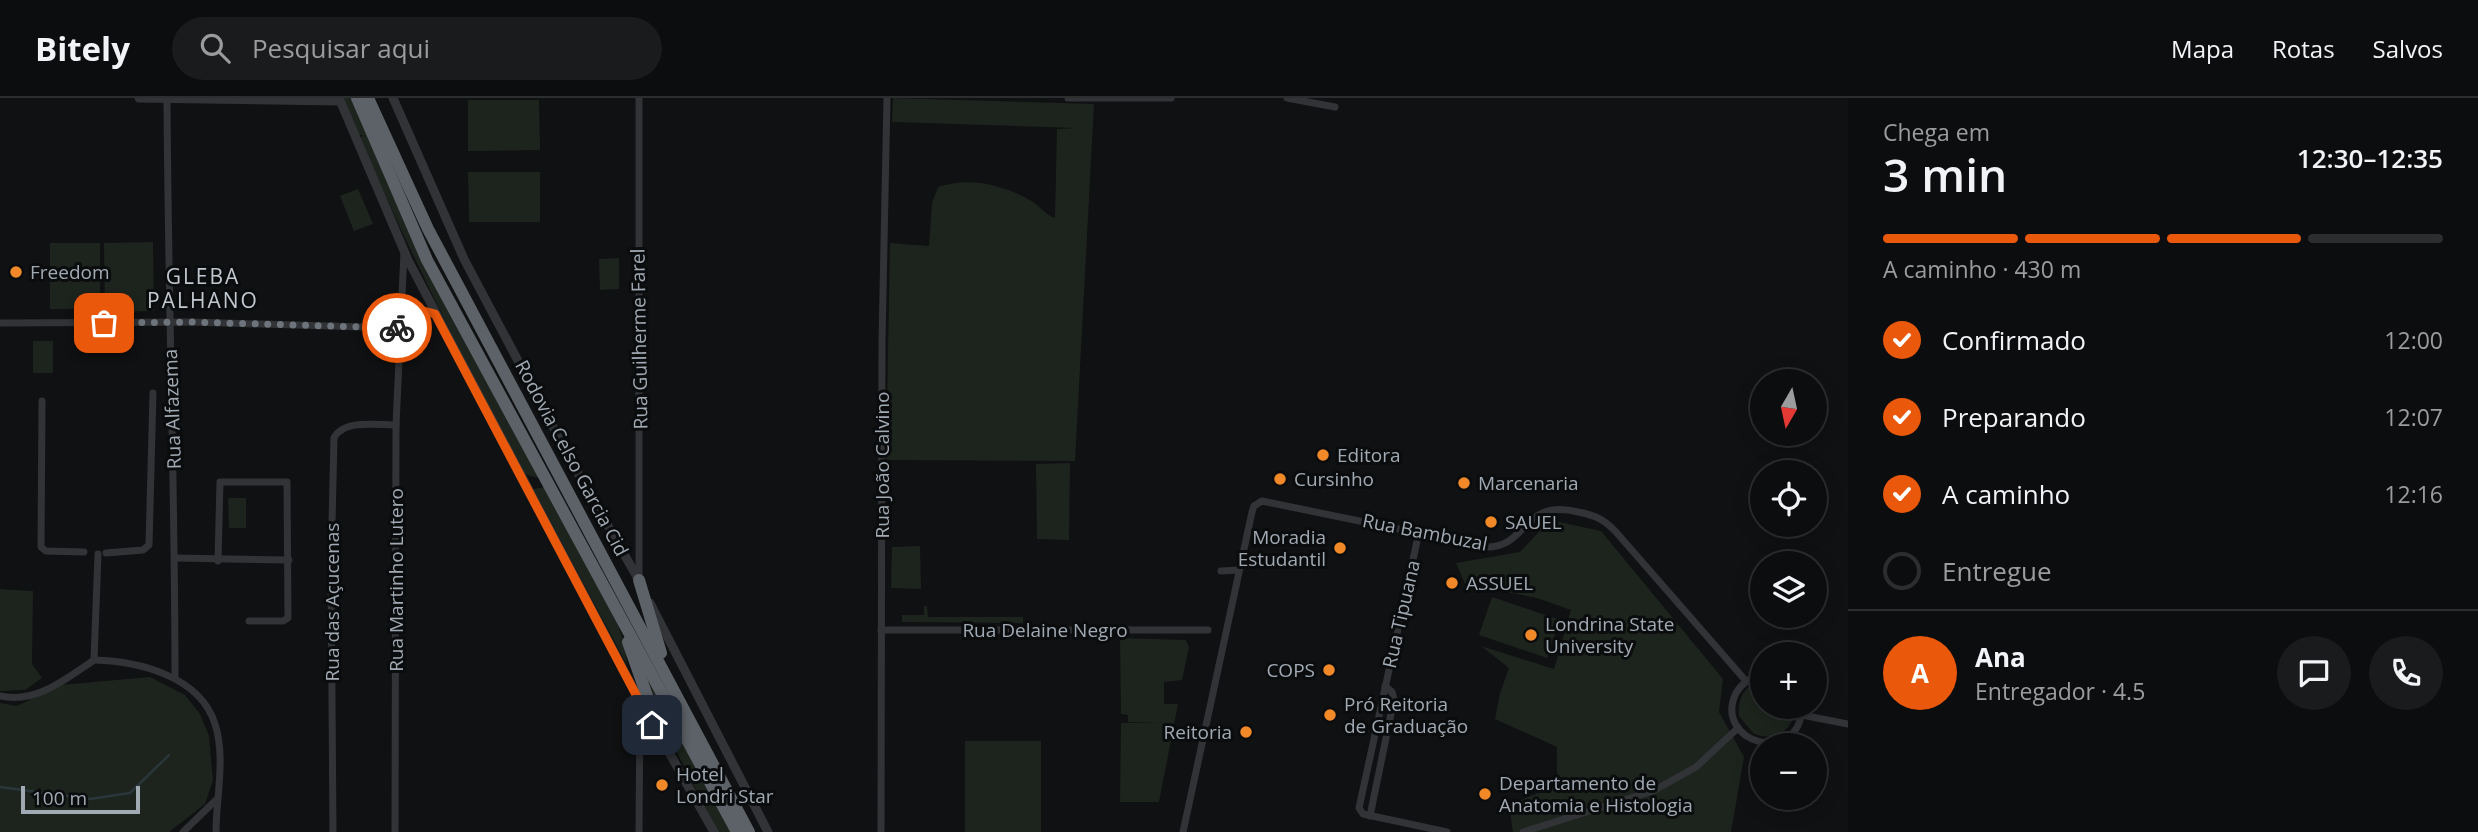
<!DOCTYPE html>
<html lang="pt">
<head>
<meta charset="utf-8">
<style>
	body { margin:0; font-family:"Open Sans",sans-serif; background:#1a1b1c; color:#f1f3f6; height:100vh; display:flex; flex-direction:column; font-size:26px; white-space:nowrap }
	* { box-sizing:border-box; margin:0 }
	p { font-size:23px; color:#9a9c9e }
	.icon { flex:none; width:38px; height:38px; fill:none; stroke:currentColor; stroke-width:2; stroke-linecap:round; stroke-linejoin:round }
	.map { position:relative; flex:1; overflow:hidden }
	.panel { display:flex; flex-direction:column; background:#0c0d0e; width:630px }
	.panel>* { flex:none }
	.needle { width:46px; rotate:189deg }
	.fabs { position:absolute; left:1750px; top:271px; display:grid; gap:14px }
	.fabs a { display:grid; place-items:center; width:77px; height:77px; border-radius:50%; background:#0c0d0e; box-shadow:0 4px 18px #0003,0 0 0 2px #2c2d2e; font-size:35px }
	.scale { position:absolute; left:21px; bottom:18px; width:119px; box-sizing:border-box; padding-left:7px; border:4px solid #a1aab3; border-top:0; font-size:19px; line-height:24px; white-space:nowrap; color:#a1aab3; -webkit-text-stroke:5px #0b0c0d; paint-order:stroke }
	.pin { position:absolute; display:grid; place-items:center; width:60px; height:60px; color:#fff; margin:-30px; border-radius:14px; box-shadow:0 4px 10px #0006 }
	.courier { position:absolute; display:grid; place-items:center; width:70px; height:70px; margin:-35px; border:5px solid #ea580c; border-radius:50%; background:#fff; color:#222; box-shadow:0 2px 9px #0007 }
	.headline em { font-style:normal; font-weight:600 }
	.headline div { display:flex; flex-direction:column-reverse }
	.headline { display:flex; align-items:center; justify-content:space-between; height:119px; padding:0 35px }
	h1 { font-size:46px; font-weight:600; line-height:52px }
	.bar { display:grid; grid-template-columns:repeat(4,1fr); gap:10px 7px; align-content:center; height:84px; padding:0 35px }
	.bar i { height:9px; border-radius:5px; background:#2c2d2e }
	.bar .active { background:#ea580c }
	.bar p { grid-column:span 4 }
	.line { display:flex; align-items:center; gap:18px; padding:0 35px; border-top:2px solid #2c2d2e }
	.line div { flex:1 }
	.round { display:grid; place-items:center; flex:none; width:74px; height:74px; border-radius:37px; background:#1a1b1c }
	ol { padding:0 35px; list-style:none }
	li { display:flex; align-items:center; gap:21px; height:77px }
	li p { margin-inline-start:auto }
	li .icon { padding:7px; border-radius:50%; background:#ea580c; color:#fff; stroke-width:4 }
	li:last-child { color:#9a9c9e }
	li i { width:38px; height:38px; border:4px solid #2c2d2e; border-radius:50% }
	header { display:flex; align-items:center; gap:42px; box-sizing:border-box; height:98px; padding:0 35px; background:#0c0d0e; border-bottom:2px solid #2c2d2e }
	header strong { font-size:33px }
	nav { display:flex; gap:38px; margin-inline-start:auto; font-size:24px }
	.search { width:490px; height:63px; background:#1a1b1c; display:flex; align-items:center; gap:18px; box-sizing:border-box; padding:0 24px; border-radius:38px; color:#9a9c9e; font-size:26px }
	main { display:flex; flex:1; min-height:0 }
	.map>svg:first-child { display:block }
	.green { fill:#1d241d }
	.lines { fill:none; stroke-linecap:round; stroke-linejoin:round }
	.stream { stroke:#2a363a; stroke-width:2.5 }
	.minor { stroke:#313337; stroke-width:7 }
	.tertiary { stroke:#313337; stroke-width:9 }
	.motorway { stroke:#5d6268; stroke-width:12 }
	.done { stroke:#6e747b; stroke-width:7; stroke-dasharray:0 12.6 }
	.route { stroke:#ea580c; stroke-width:9 }
	.poi-dot { fill:#f18929; stroke:#0b0c0d; stroke-width:2.5 }
	.labels { text-anchor:middle; dominant-baseline:central; stroke-width:6; stroke-linejoin:round; paint-order:stroke }
	.poi-label { font-size:19px; fill:#a1aab3; stroke:#0b0c0d; text-anchor:start }
	.street-label { font-size:19px; fill:#a1aab3; stroke:#0b0c0d }
	.neighbourhood-label { font-size:21px; letter-spacing:2px; fill:#c2c8cf; stroke:#0b0c0d }
</style>
</head>
<body>
<header>
<strong>Bitely</strong>
<div class="search"><svg class="icon" aria-label="search" viewBox="0 0 24 24"><circle cx="10" cy="10" r="6"/><path d="M15 15l6 6"/></svg>Pesquisar aqui</div>
<nav><a>Mapa</a><a>Rotas</a><a>Salvos</a></nav>
</header>
<main>
<div class="map">
<svg width="1848" height="734" viewBox="0 0 1848 734">
	<rect width="100%" height="100%" fill="#101112"/>
	<g class="green">
		<path d="M 343,0 L 355,0 L 383,67 L 539,378 L 538,380 L 525,376 C 466,265 409,155 360,40 L 363,37 L 358,37 Z"/>
		<path d="M 893,0 L 1094,6 L 1075,363 L 886,362 L 890,145 L 929,148 L 932,105 L 938,89 C 970,78 1005,87 1033,104 C 1041,109 1046,117 1055,120 L 1057,31 L 1076,30 L 892,24 Z"/>
		<path d="M 539,2 L 540,52 L 468,53 L 468,2 Z"/>
		<path d="M 468,74 L 540,74 L 540,124 L 469,124 Z"/>
		<path d="M 358,91 L 373,126 L 354,133 L 340,98 Z"/>
		<path d="M 153,144 L 154,213 L 105,214 L 104,145 Z"/>
		<rect x="50" y="145" width="50" height="66"/>
		<path d="M 619,160 L 619,191 L 600,192 L 599,161 Z"/>
		<rect x="33" y="243" width="20" height="32"/>
		<path d="M 1070,365 L 1069,442 L 1037,441 L 1036,366 Z"/>
		<path d="M 546,389 L 616,522 L 624,544 L 627,567 L 533,391 Z"/>
		<path d="M 228,400 L 246,400 L 246,430 L 229,430 Z"/>
		<path d="M 1550,422 L 1601,433 L 1723,581 L 1719,614 L 1744,659 L 1731,734 L 1513,734 L 1509,707 L 1557,687 L 1557,649 L 1495,621 L 1500,595 L 1509,570 L 1481,548 L 1554,571 L 1571,512 L 1537,500 L 1465,486 L 1456,465 L 1520,454 Z"/>
		<path d="M 920,448 L 921,491 L 891,490 L 892,449 Z"/>
		<path d="M 0,491 L 33,493 L 32,566 L 42,580 L 25,592 L 0,593 Z"/>
		<path d="M 1492,499 L 1560,522 L 1547,560 L 1479,537 Z"/>
		<path d="M 924,508 L 927,508 L 928,519 L 1023,519 L 1023,525 L 902,524 L 902,517 L 924,517 Z"/>
		<path d="M 1120,540 L 1186,542 L 1189,549 L 1182,582 L 1164,584 L 1164,606 L 1178,606 L 1159,704 L 1120,704 L 1121,625 L 1160,625 L 1128,624 L 1128,617 L 1121,616 Z"/>
		<path d="M 634,552 L 732,734 L 718,734 L 659,620 Z"/>
		<path d="M 150,579 L 185,597 L 200,616 L 209,638 L 213,682 L 205,706 L 169,734 L 0,734 L 0,605 L 17,608 L 60,587 Z"/>
		<path d="M 1762,582 L 1762,609 L 1796,609 C 1794,632 1775,644 1754,636 L 1739,618 C 1737,600 1745,587 1762,582 Z"/>
		<rect x="965" y="643" width="76" height="91"/>
	</g>
	<g class="lines">
		<path class="stream" d="M 0,689 L 90,701 L 130,695 L 169,657"/>
		<g class="minor">
			<path d="M 167,0 C 168,194 175,387 175,580"/>
			<path d="M 1068,0 L 1171,0"/>
			<path d="M 1287,0 L 1335,9"/>
			<path d="M 0,225 L 191,224 L 398,230"/>
			<path d="M 398,230 L 416,211 L 435,216"/>
			<path d="M 42,303 L 41,449 L 46,453 L 84,454"/>
			<path d="M 1419,434 L 1359,710 L 1363,716 L 1447,734"/>
			<path d="M 106,455 L 143,452 L 149,447 L 153,295"/>
			<path d="M 175,460 L 289,462"/>
			<path d="M 218,463 L 220,384 L 287,384 L 288,520 L 283,523 L 249,523"/>
			<path d="M 1221,473 L 1239,472"/>
			<path d="M 639,482 L 639,0"/>
			<path d="M 881,532 L 1208,532"/>
			<path d="M 94,562 C 138,563 200,578 215,626 C 226,660 216,700 216,734"/>
			<path d="M 94,562 L 98,456"/>
			<path d="M 1762,577 C 1751,579 1742,585 1736,595 C 1712,645 1800,670 1802,609"/>
			<path d="M 0,598 C 36,606 66,581 94,562"/>
			<path d="M 1802,617 L 1848,626"/>
			<path d="M 1370,718 L 1394,601 L 1392,594 L 1385,588"/>
			<path d="M 183,734 L 216,702"/>
			<path d="M 333,734 L 331,468 L 334,340 C 343,321 378,327 396,327"/>
			<path d="M 395,734 L 396,327 L 404,154"/>
			<path d="M 639,734 L 640,608"/>
			<path d="M 881,734 L 882,243 L 887,0"/>
			<path d="M 1183,734 L 1252,414 L 1254,408 L 1262,403 L 1486,449 C 1528,450 1522,400 1578,414 C 1595,417 1605,422 1616,434 L 1746,583"/>
			<path d="M 1523,734 L 1653,693 L 1696,669 L 1738,630"/>
		</g>
		<g class="tertiary">
			<path d="M 139,0 L 340,3"/>
			<path d="M 339,0 L 408,162 L 654,630"/>
			<path d="M 393,0 L 464,161 L 569,359 L 641,486"/>
			<path d="M 650,505 L 768,734"/>
			<path d="M 662,642 L 714,734"/>
		</g>
		<g class="motorway">
			<path d="M 357,0 L 427,162 L 737,734"/>
			<path d="M 368,0 L 428,131 L 749,734"/>
			<path d="M 639,482 L 661,555"/>
			<path d="M 628,544 L 664,646"/>
		</g>
	</g>
	<g class="lines">
		<path class="done" d="M 104,225 L 191,224 L 397,230"/>
		<path class="route" d="M 397,230 L 416,211 L 435,216 L 652,627"/>
	</g>
	<g class="poi-dot">
		<circle cx="16" cy="174" r="7"/>
		<circle cx="1323" cy="357" r="7"/>
		<circle cx="1280" cy="381" r="7"/>
		<circle cx="1464" cy="385" r="7"/>
		<circle cx="1491" cy="424" r="7"/>
		<circle cx="1340" cy="450" r="7"/>
		<circle cx="1452" cy="485" r="7"/>
		<circle cx="1531" cy="537" r="7"/>
		<circle cx="1329" cy="572" r="7"/>
		<circle cx="1330" cy="617" r="7"/>
		<circle cx="1246" cy="634" r="7"/>
		<circle cx="662" cy="687" r="7"/>
		<circle cx="1485" cy="696" r="7"/>
	</g>
	<g class="labels">
		<g class="poi-label">
			<text x="30" y="174">Freedom</text>
			<text x="1337" y="357">Editora</text>
			<text x="1294" y="381">Cursinho</text>
			<text x="1478" y="385">Marcenaria</text>
			<text x="1505" y="424">SAUEL</text>
			<text x="1326" y="439" text-anchor="end">Moradia<tspan x="1326" dy="22">Estudantil</tspan></text>
			<text x="1466" y="485">ASSUEL</text>
			<text x="1545" y="526">Londrina State<tspan x="1545" dy="22">University</tspan></text>
			<text x="1315" y="572" text-anchor="end">COPS</text>
			<text x="1344" y="606">Pró Reitoria<tspan x="1344" dy="22">de Graduação</tspan></text>
			<text x="1232" y="634" text-anchor="end">Reitoria</text>
			<text x="676" y="676">Hotel<tspan x="676" dy="22">Londri Star</tspan></text>
			<text x="1499" y="685">Departamento de<tspan x="1499" dy="22">Anatomia e Histologia</tspan></text>
		</g>
		<g class="street-label">
			<text transform="translate(639 241) rotate(-91)">Rua Guilherme Farel</text>
			<text transform="translate(172 311) rotate(-92)">Rua Alfazema</text>
			<text transform="translate(572 360) rotate(62)">Rodovia Celso Garcia Cid</text>
			<text transform="translate(882 367) rotate(-90)">Rua João Calvino</text>
			<text transform="translate(1425 434) rotate(11)">Rua Bambuzal</text>
			<text transform="translate(396 482) rotate(-90)">Rua Martinho Lutero</text>
			<text transform="translate(332 504) rotate(-90)">Rua das Açucenas</text>
			<text transform="translate(1401 516) rotate(-77)">Rua Tipuana</text>
			<text x="1045" y="532">Rua Delaine Negro</text>
		</g>
		<g class="neighbourhood-label">
			<text x="203" y="178">GLEBA<tspan x="203" dy="24">PALHANO</tspan></text>
		</g>
	</g>
</svg>
<div class="fabs">
<a><svg class="needle" viewBox="-14 -14 28 28"><path d="M0-13l5 13h-10z" fill="#e53935"/><path d="M0 13l5-13h-10z" fill="#9a9c9e"/></svg></a>
<a><svg class="icon" aria-label="locate" viewBox="0 0 24 24"><circle cx="12" cy="12" r="6"/><path d="M12 2v4M12 18v4M2 12h4M18 12h4"/></svg></a>
<a><svg class="icon" aria-label="layers" viewBox="0 0 24 24"><path d="M12 4l9 5-9 5-9-5zM3 14l9 5 9-5"/></svg></a>
<a>+</a>
<a>−</a>
</div>
<div class="scale">100 m</div>
<div class="pin" style="left:104px;top:225px;background:#ea580c"><svg class="icon" aria-label="bag" viewBox="0 0 24 24"><path d="M5 8h14l-1 12H6zM9 8a3 3 0 0 1 6 0"/></svg></div>
<div class="pin" style="left:652px;top:627px;background:#1f2937"><svg class="icon" aria-label="home" viewBox="0 0 24 24"><path d="M3 11l9-7 9 7M6 9v11h12V9"/></svg></div>
<div class="courier" style="left:397px;top:230px"><svg class="icon" aria-label="bike" viewBox="0 0 24 24"><circle cx="6" cy="16" r="4"/><circle cx="18" cy="16" r="4"/><path d="M6 16l4-8h5l3 8M10 8l3 8H6M13 5h3"/></svg></div>
</div>
<section class="panel">
<div class="headline"><div><h1>3 min</h1><p>Chega em</p></div><em>12:30–12:35</em></div>
<div class="bar"><i class="active"></i><i class="active"></i><i class="active"></i><i></i><p>A caminho · 430 m</p></div>
<ol>
<li><svg class="icon" aria-label="check" viewBox="0 0 24 24"><path d="M5 12l5 5 9-10"/></svg>Confirmado<p>12:00</p></li>
<li><svg class="icon" aria-label="check" viewBox="0 0 24 24"><path d="M5 12l5 5 9-10"/></svg>Preparando<p>12:07</p></li>
<li><svg class="icon" aria-label="check" viewBox="0 0 24 24"><path d="M5 12l5 5 9-10"/></svg>A caminho<p>12:16</p></li>
<li><i></i>Entregue</li>
</ol>
<div class="line" style="height:126px"><b class="round" style="background:#ea580c;color:#fff">A</b><div><b>Ana</b><p>Entregador · 4.5</p></div><a class="round"><svg class="icon" aria-label="chat" viewBox="0 0 24 24"><path d="M4 5h16v11H9l-5 4z"/></svg></a><a class="round"><svg class="icon" aria-label="phone" viewBox="0 0 24 24"><path d="M5 4h4l2 5-3 2q2 4 5 5l2-3 5 2v4C11 20 4 13 5 4z"/></svg></a></div>
</section>
</main>
</body>
</html>
